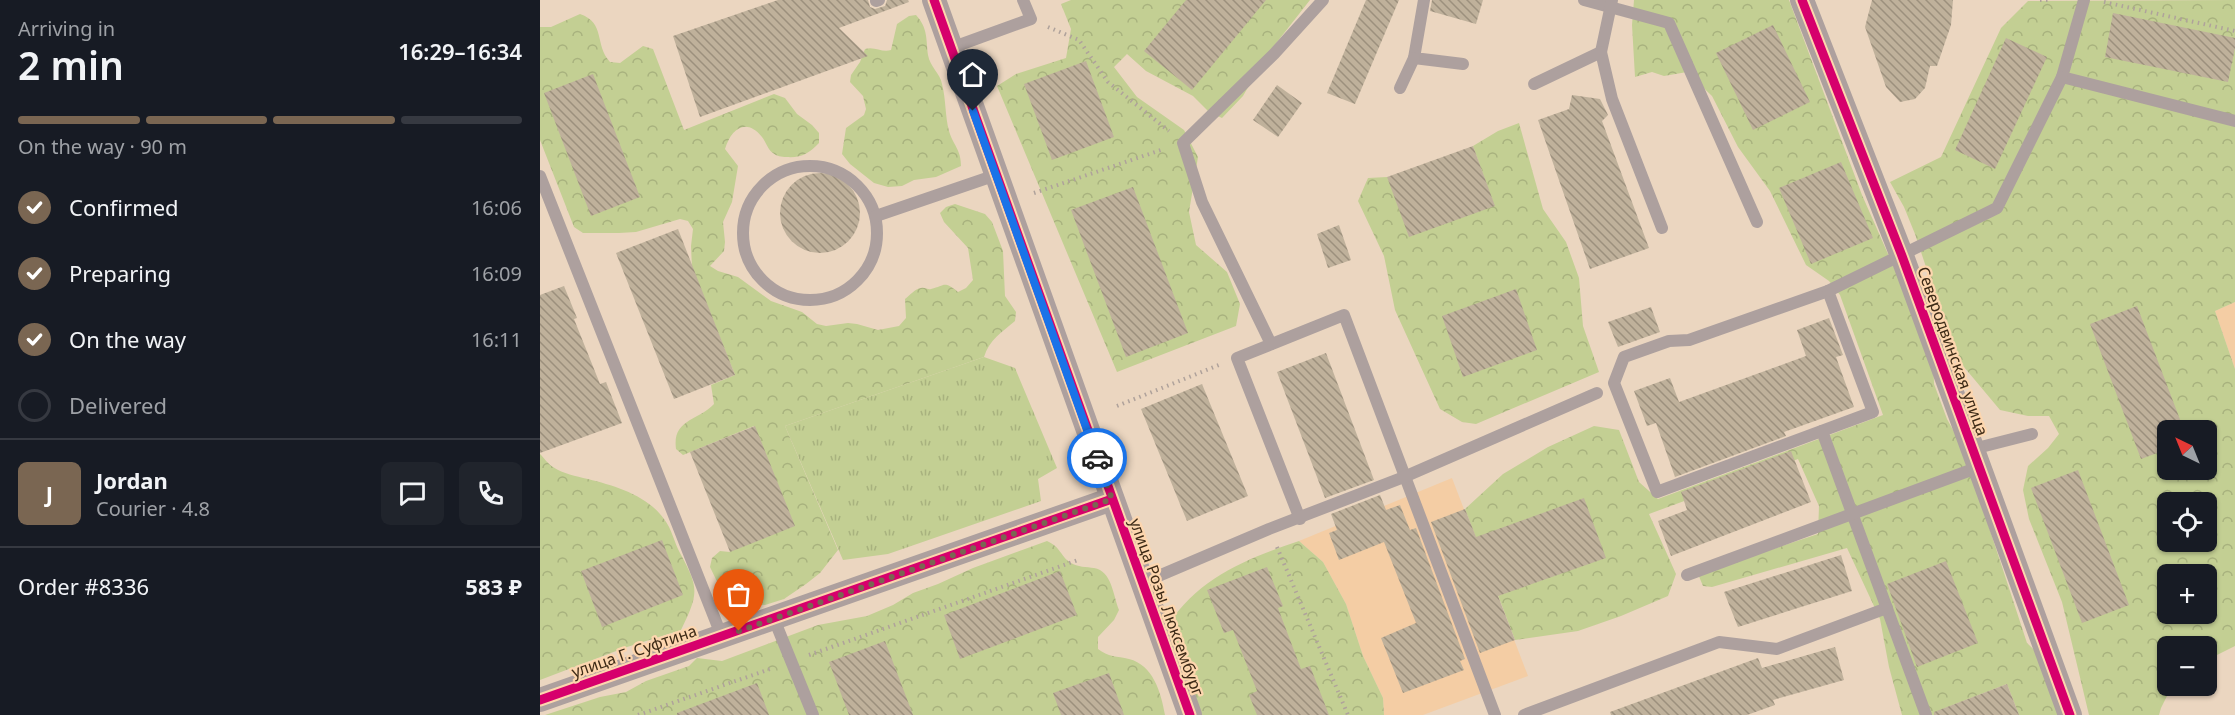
<!DOCTYPE html>
<html lang="en">
<head>
<meta charset="utf-8">
<style>
	body { margin:0; font-family:"Noto Sans",sans-serif; background:#20242c; color:#f1f3f6; height:100vh; display:flex; flex-direction:column; font-size:22px; white-space:nowrap }
	* { box-sizing:border-box; margin:0 }
	p { font-size:20px; color:#9ea1a6 }
	.icon { flex:none; width:33px; height:33px; fill:none; stroke:currentColor; stroke-width:2; stroke-linecap:round; stroke-linejoin:round }
	.map { position:relative; flex:1; overflow:hidden }
	.side { display:flex; flex-direction:column; background:#171b24; width:540px }
	.side>* { flex:none }
	.needle { width:39px; rotate:317deg }
	.controls { position:absolute; left:1617px; top:420px; display:grid; gap:12px }
	.controls a { display:grid; place-items:center; width:60px; height:60px; border-radius:9px; background:#171b24; box-shadow:0 2px 4px #0004; font-size:30px }
	.pin { position:absolute; display:grid; place-items:center; width:51px; height:51px; color:#fff; margin:-62px -26px; border-radius:50% 50% 50% 0; rotate:-45deg; box-shadow:0 0 6px #0007 }
	.pin .icon { rotate:45deg }
	.courier { position:absolute; display:grid; place-items:center; width:60px; height:60px; margin:-30px; border:4px solid #1a73e8; border-radius:50%; background:#fff; color:#222; box-shadow:0 2px 8px #0007 }
	.headline em { font-style:normal; font-weight:600 }
	.headline div { display:flex; flex-direction:column-reverse }
	.headline { display:flex; align-items:center; justify-content:space-between; height:102px; padding:0 18px }
	h1 { font-size:39px; font-weight:600; line-height:45px }
	.bar { display:grid; grid-template-columns:repeat(4,1fr); gap:9px 6px; align-content:center; height:72px; padding:0 18px }
	.bar i { height:8px; border-radius:4px; background:#363941 }
	.bar .on { background:#7a6652 }
	.bar p { grid-column:span 4 }
	.line { display:flex; align-items:center; gap:15px; padding:0 18px; border-top:2px solid #363941 }
	.line div { flex:1 }
	.round { display:grid; place-items:center; flex:none; width:63px; height:63px; border-radius:9px; background:#20242c }
	ol { padding:0 18px; list-style:none }
	li { display:flex; align-items:center; gap:18px; height:66px }
	li p { margin-inline-start:auto }
	li .icon { padding:6px; border-radius:50%; background:#7a6652; color:#fff; stroke-width:4 }
	li:last-child { color:#9ea1a6 }
	li i { width:33px; height:33px; border:3px solid #363941; border-radius:50% }
	main { display:flex; flex:1; min-height:0 }
	.map>svg:first-child { display:block }
	.built { fill:#f4cda4 }
	.grass { fill:url(#grass-tufts) }
	.forest { fill:url(#forest-crowns); fill-rule:evenodd }
	.building { fill:url(#building-back-hatch) }
	.lines { fill:none; stroke-linecap:round; stroke-linejoin:round }
	.path { stroke:#afa29b; stroke-width:4; stroke-dasharray:1.5 4.5; stroke-linecap:butt }
	.lane { stroke:#ada09e; stroke-width:12 }
	.street { stroke:#ada09e; stroke-width:24 }
	.cycleway-casing { stroke:#fdd6ae; stroke-width:13 }
	.cycleway { stroke:#d6006c; stroke-width:9 }
	.done { stroke:#7a6652; stroke-width:6; stroke-dasharray:0 10.8 }
	.route { stroke:#1a73e8; stroke-width:8 }
	.labels { text-anchor:middle; dominant-baseline:central; stroke-width:4.5; stroke-linejoin:round; paint-order:stroke }
	.street-label { font-size:16px; fill:#3d2a16; stroke:#fdd6ae }
</style>
</head>
<body>
<main>
<section class="side">
<div class="headline"><div><h1>2 min</h1><p>Arriving in</p></div><em>16:29–16:34</em></div>
<div class="bar"><i class="on"></i><i class="on"></i><i class="on"></i><i></i><p>On the way · 90 m</p></div>
<ol>
<li><svg class="icon" aria-label="check" viewBox="0 0 24 24"><path d="M5 12l5 5 9-10"/></svg>Confirmed<p>16:06</p></li>
<li><svg class="icon" aria-label="check" viewBox="0 0 24 24"><path d="M5 12l5 5 9-10"/></svg>Preparing<p>16:09</p></li>
<li><svg class="icon" aria-label="check" viewBox="0 0 24 24"><path d="M5 12l5 5 9-10"/></svg>On the way<p>16:11</p></li>
<li><i></i>Delivered</li>
</ol>
<div class="line" style="height:108px"><b class="round" style="background:#7a6652;color:#fff">J</b><div><b>Jordan</b><p>Courier · 4.8</p></div><a class="round"><svg class="icon" aria-label="chat" viewBox="0 0 24 24"><path d="M4 5h16v11H9l-5 4z"/></svg></a><a class="round"><svg class="icon" aria-label="phone" viewBox="0 0 24 24"><path d="M5 4h4l2 5-3 2q2 4 5 5l2-3 5 2v4C11 20 4 13 5 4z"/></svg></a></div>
<div class="line" style="height:78px"><div>Order #8336</div><b>583 ₽</b></div>
</section>
<div class="map">
<svg width="1695" height="715" viewBox="0 0 1695 715">
	<defs>
		<pattern id="grass-tufts" width="24" height="20" patternUnits="userSpaceOnUse" patternTransform="scale(1.5)"><rect width="24" height="20" fill="#c3cf93"/><path d="M3 7l-1-3M5 7V3M7 7l1-3M15 17l-1-3M17 17v-4M19 17l1-3" fill="none" stroke="#a8b27e"/></pattern>
		<pattern id="forest-crowns" width="20" height="18" patternUnits="userSpaceOnUse" patternTransform="scale(1.5)"><rect width="20" height="18" fill="#c3cf93"/><path d="M2 6a3 3 0 1 1 6 0M12 15a3 3 0 1 1 6 0" fill="none" stroke="#a8b27e"/></pattern>
		<pattern id="building-back-hatch" width="6" height="6" patternUnits="userSpaceOnUse" patternTransform="scale(1.5)"><rect width="6" height="6" fill="#bfb19b"/><path d="M-1 5l2 2M0 0l6 6M5-1l2 2" fill="none" stroke="#9c907d"/></pattern>
	</defs>
	<rect width="100%" height="100%" fill="#ebd6c0"/>
	<g class="built">
		<path d="M 1695,302 L 1695,369 L 1675,311 Z"/>
		<path d="M 912,478 L 988,676 L 883,715 L 844,715 L 843,698 L 823,656 L 806,604 L 783,562 L 759,541 Z"/>
	</g>
	<path class="grass" d="M 444,357 L 475,368 L 517,468 L 498,479 L 501,501 L 348,554 L 303,560 L 245,426 Z"/>
	<g class="forest">
		<path d="M 531,0 L 770,0 L 726,56 L 703,96 L 682,118 L 669,112 L 653,96 L 606,71 L 587,54 L 574,67 L 597,97 L 644,130 L 658,157 L 649,212 L 656,245 L 687,272 L 700,304 L 696,326 L 577,372 L 457,86 L 476,74 L 526,58 L 531,29 L 521,4 Z"/>
		<path d="M 1094,0 L 1249,0 L 1322,195 L 1393,356 L 1394,384 L 1407,419 L 1423,448 L 1487,643 L 1509,664 L 1527,715 L 1479,715 L 1467,684 L 1405,708 L 1404,715 L 1362,715 L 1349,667 L 1340,619 L 1307,548 L 1172,587 L 1163,586 L 1158,574 L 1278,534 L 1279,506 L 1258,459 L 1109,514 L 1136,574 L 1128,596 L 1081,616 L 1038,631 L 975,640 L 925,509 L 963,474 L 1008,447 L 1054,426 L 1079,430 L 1099,482 L 1118,499 L 1343,415 L 1300,295 L 1289,281 L 1266,265 L 1230,191 L 1198,147 L 1172,96 L 1147,72 L 1124,76 L 1112,72 L 1095,77 L 1092,25 Z"/>
		<path d="M 1695,0 L 1695,302 L 1675,311 L 1695,369 L 1695,646 L 1667,660 L 1666,646 L 1628,646 L 1628,686 L 1632,686 L 1621,708 L 1619,715 L 1549,715 L 1522,602 L 1489,519 L 1483,490 L 1488,466 L 1508,448 L 1519,434 L 1509,416 L 1488,416 L 1460,410 L 1424,367 L 1411,342 L 1375,234 L 1364,207 L 1350,182 L 1401,157 L 1461,28 L 1488,1 ZM 1628,430 L 1666,430 L 1666,470 L 1628,470 ZM 1628,502 L 1666,502 L 1666,542 L 1628,542 ZM 1628,574 L 1666,574 L 1666,614 L 1628,614 Z"/>
		<path d="M 40,14 C 66,23 54,44 70,62 L 80,63 L 103,46 L 113,49 L 144,130 L 234,94 L 245,98 L 257,114 L 272,125 L 279,133 L 279,143 C 268,154 262,158 246,157 C 242,157 236,156 233,153 C 228,150 226,142 222,137 C 206,117 191,129 185,149 L 198,166 L 192,202 L 183,222 L 185,242 L 184,251 L 170,266 L 178,271 L 198,277 L 231,301 L 262,312 L 277,324 L 286,326 L 308,323 L 317,324 L 338,330 L 359,326 L 366,318 L 365,299 C 370,295 375,289 381,288 C 385,287 388,290 391,289 C 405,286 403,280 418,292 L 426,288 L 433,280 L 428,248 L 404,222 L 400,213 L 406,207 L 415,204 L 445,214 L 452,222 L 463,251 L 465,296 L 476,312 L 475,321 C 462,332 449,340 444,357 L 245,426 L 298,550 L 280,573 L 266,584 L 244,599 L 225,605 L 206,604 L 188,600 L 182,592 L 170,567 L 172,558 L 180,551 L 190,552 L 214,426 L 143,455 L 136,449 C 132,419 158,421 174,404 L 171,385 L 195,375 L 152,268 L 151,246 L 153,229 L 148,221 L 140,219 L 96,232 L 79,233 L 43,233 L 34,227 L 0,140 L 0,27 L 11,27 Z"/>
		<path d="M 376,15 C 388,28 386,39 388,55 C 390,67 400,73 402,84 C 406,99 405,116 409,131 C 413,145 421,149 421,166 L 396,177 L 374,180 L 362,186 L 348,187 L 334,183 L 310,164 L 302,154 L 306,128 L 324,115 L 326,109 L 323,96 L 310,82 L 311,75 L 320,62 L 325,49 C 335,46 342,53 351,50 L 357,24 L 369,16 Z"/>
		<path d="M 979,123 L 1003,209 L 1026,242 L 1039,278 L 1043,326 L 1059,372 L 936,424 L 922,422 L 900,409 L 855,310 L 844,256 L 818,201 L 828,178 L 847,177 L 954,205 L 933,146 L 958,131 Z"/>
		<path d="M 0,454 C 4,458 8,464 13,467 C 24,474 35,476 48,479 C 75,486 107,495 124,519 C 132,529 134,542 140,553 C 159,588 159,593 141,630 L 84,648 L 0,680 Z"/>
		<path d="M 507,541 C 521,547 520,556 531,563 C 537,567 547,567 554,568 C 572,571 573,595 579,610 L 574,620 L 558,637 L 558,649 C 568,657 577,656 589,659 C 613,665 621,692 625,715 L 5,715 L 60,697 L 86,692 L 106,681 L 149,666 L 157,658 L 182,661 L 278,625 L 327,616 L 353,605 L 373,593 L 398,584 L 433,568 Z"/>
		<path d="M 759,541 L 783,562 L 806,604 L 823,656 L 843,698 L 844,715 L 661,715 L 628,625 C 660,577 706,559 759,541 Z"/>
	</g>
	<g class="building">
		<path d="M 238,0 L 328,0 L 330,7 L 335,9 L 345,6 L 347,0 L 368,0 L 369,2 L 299,28 L 328,56 L 160,117 L 133,36 Z"/>
		<path d="M 646,0 L 726,0 L 652,90 L 604,51 Z"/>
		<path d="M 826,0 L 859,0 L 815,104 L 787,93 Z"/>
		<path d="M 892,0 L 943,0 L 936,24 L 890,11 Z"/>
		<path d="M 1332,0 L 1413,0 L 1411,25 L 1397,66 L 1390,66 L 1385,88 L 1375,99 L 1360,102 L 1346,87 L 1325,27 Z"/>
		<path d="M 1573,13 L 1695,38 L 1695,48 L 1688,82 L 1565,57 Z"/>
		<path d="M 1233,25 L 1270,102 L 1213,130 L 1176,53 Z"/>
		<path d="M 1466,38 L 1507,57 L 1455,169 L 1415,150 Z"/>
		<path d="M 546,61 L 574,137 L 512,160 L 484,84 Z"/>
		<path d="M 53,74 L 100,197 L 51,216 L 4,93 Z"/>
		<path d="M 737,85 L 762,103 L 738,137 L 713,120 Z"/>
		<path d="M 1032,95 L 1060,99 L 1068,115 L 1062,121 L 1109,248 L 1050,269 L 998,120 L 1029,109 Z"/>
		<path d="M 933,146 L 955,206 L 869,237 L 847,177 Z"/>
		<path d="M 1301,162 L 1333,238 L 1271,264 L 1239,188 Z"/>
		<circle cx="280" cy="213" r="40"/>
		<path d="M 593,187 L 648,333 L 586,357 L 531,210 Z"/>
		<path d="M 799,225 L 811,260 L 788,268 L 777,234 Z"/>
		<path d="M 138,229 L 195,375 L 134,399 L 76,253 Z"/>
		<path d="M 24,286 L 37,318 L 34,319 L 60,384 L 66,382 L 82,423 L 0,453 L 0,295 Z"/>
		<path d="M 976,289 L 997,350 L 923,377 L 902,316 Z"/>
		<path d="M 1597,306 L 1644,430 L 1628,430 L 1628,449 L 1601,459 L 1550,324 Z"/>
		<path d="M 1111,307 L 1120,332 L 1078,347 L 1068,322 Z"/>
		<path d="M 1289,318 L 1303,355 L 1296,357 L 1314,407 L 1244,432 L 1246,436 L 1135,477 L 1116,423 L 1107,426 L 1094,391 L 1130,378 L 1139,402 L 1266,356 L 1257,330 Z"/>
		<path d="M 786,353 L 834,480 L 785,498 L 737,372 Z"/>
		<path d="M 662,384 L 708,496 L 647,521 L 601,409 Z"/>
		<path d="M 215,426 L 255,526 L 190,552 L 150,452 Z"/>
		<path d="M 1251,451 L 1271,502 L 1131,556 L 1118,521 L 1147,510 L 1141,492 Z"/>
		<path d="M 1538,470 L 1589,605 L 1542,623 L 1491,488 Z"/>
		<path d="M 840,495 L 846,510 L 860,505 L 870,530 L 876,528 L 925,659 L 920,661 L 924,670 L 863,693 L 841,638 L 876,623 L 844,542 L 799,560 L 789,533 L 797,530 L 791,514 Z"/>
		<path d="M 1044,498 L 1066,558 L 958,596 L 975,640 L 940,653 L 891,522 L 925,509 L 936,537 Z"/>
		<path d="M 122,540 L 143,595 L 62,627 L 41,571 Z"/>
		<path d="M 1301,555 L 1312,591 L 1198,627 L 1184,592 Z"/>
		<path d="M 1406,561 L 1438,643 L 1377,667 L 1347,584 Z"/>
		<path d="M 727,567 L 743,606 L 738,608 L 761,669 L 770,666 L 789,715 L 717,715 L 709,695 L 717,691 L 693,630 L 684,633 L 667,590 Z"/>
		<path d="M 520,571 L 537,615 L 420,659 L 404,615 Z"/>
		<path d="M 345,641 L 373,715 L 309,715 L 289,662 Z"/>
		<path d="M 1295,647 L 1304,680 L 1233,700 L 1235,705 L 1207,715 L 1071,715 L 1070,712 L 1218,658 L 1222,668 Z"/>
		<path d="M 569,673 L 584,715 L 521,715 L 513,693 Z"/>
		<path d="M 217,683 L 229,715 L 137,715 L 137,713 Z"/>
		<path d="M 1467,684 L 1479,715 L 1394,715 L 1394,712 Z"/>
	</g>
	<g class="lines">
		<g class="path">
			<path d="M 1500,0 L 1508,0"/>
			<path d="M 1564,2 L 1695,31"/>
			<path d="M 508,27 L 539,40 L 568,82 L 629,131"/>
			<path d="M 494,193 L 624,149"/>
			<path d="M 577,406 L 679,365"/>
			<path d="M 737,547 L 808,715"/>
			<path d="M 269,655 L 538,560"/>
			<path d="M 98,715 L 233,668"/>
		</g>
		<g class="lane">
			<path d="M 884,0 L 874,58 L 923,64"/>
			<path d="M 1044,0 L 1129,23 L 1217,222"/>
			<path d="M 1072,0 L 1061,52 L 1072,99 L 1122,228"/>
			<path d="M 1544,0 L 1522,77 L 1695,121"/>
			<path d="M 336,1 L 339,0"/>
			<path d="M 411,48 L 491,19 L 483,0"/>
			<path d="M 994,84 L 1061,52"/>
			<path d="M 860,88 L 874,58"/>
			<circle cx="270" cy="233" r="67"/>
			<path d="M 0,176 L 182,637"/>
			<path d="M 336,216 L 456,175"/>
			<path d="M 1288,291 L 1333,412 L 1117,492 L 1074,383 L 1084,357 L 1129,341 L 1149,340 Z"/>
			<path d="M 1288,291 L 1457,208 L 1522,77"/>
			<path d="M 731,344 L 662,202 L 643,143 L 734,54 L 783,0"/>
			<path d="M 1282,431 L 1386,715"/>
			<path d="M 1433,449 L 1492,434"/>
			<path d="M 760,519 L 697,358 L 804,315 L 955,715"/>
			<path d="M 1147,575 L 1439,467"/>
			<path d="M 602,583 L 729,529 L 864,477 L 1057,393"/>
			<path d="M 234,619 L 273,715"/>
			<path d="M 984,715 L 1179,642 L 1237,649 L 1347,608"/>
		</g>
		<g class="street">
			<path d="M 394,0 L 650,715"/>
			<path d="M 1262,0 L 1362,256 L 1530,715"/>
			<path d="M 0,700 L 572,499"/>
		</g>
		<g class="cycleway-casing">
			<g id="cycleway">
				<path d="M 394,0 L 650,715"/>
				<path d="M 1262,0 L 1362,256 L 1530,715"/>
				<path d="M 0,700 L 572,499"/>
			</g>
		</g>
		<use href="#cycleway" class="cycleway"/>
	</g>
	<g class="lines">
		<path class="done" d="M 199,631 L 572,499 L 557,458"/>
		<path class="route" d="M 433,111 L 557,458"/>
	</g>
	<g class="labels">
		<g class="street-label">
			<text transform="translate(1413 351) rotate(70)">Северодвинская улица</text>
			<text transform="translate(627 607) rotate(70)">улица Розы Люксембург</text>
			<text transform="translate(94 651) rotate(-19)">улица Г. Суфтина</text>
		</g>
	</g>
</svg>
<div class="controls">
<a><svg class="needle" viewBox="-14 -14 28 28"><path d="M0-13l5 13h-10z" fill="#e53935"/><path d="M0 13l5-13h-10z" fill="#9ea1a6"/></svg></a>
<a><svg class="icon" aria-label="locate" viewBox="0 0 24 24"><circle cx="12" cy="12" r="6"/><path d="M12 2v4M12 18v4M2 12h4M18 12h4"/></svg></a>
<a>+</a>
<a>−</a>
</div>
<div class="pin" style="left:199px;top:631px;background:#ea580c"><svg class="icon" aria-label="bag" viewBox="0 0 24 24"><path d="M5 8h14l-1 12H6zM9 8a3 3 0 0 1 6 0"/></svg></div>
<div class="pin" style="left:433px;top:111px;background:#1f2937"><svg class="icon" aria-label="home" viewBox="0 0 24 24"><path d="M3 11l9-7 9 7M6 9v11h12V9"/></svg></div>
<div class="courier" style="left:557px;top:458px"><svg class="icon" aria-label="car" viewBox="0 0 24 24"><path d="M5 17H2v-5l4-1 3-4h7l3 4 3 1v5h-3M9 17h6M6 11h13"/><circle cx="7" cy="17" r="2"/><circle cx="17" cy="17" r="2"/></svg></div>
</div>
</main>
</body>
</html>
